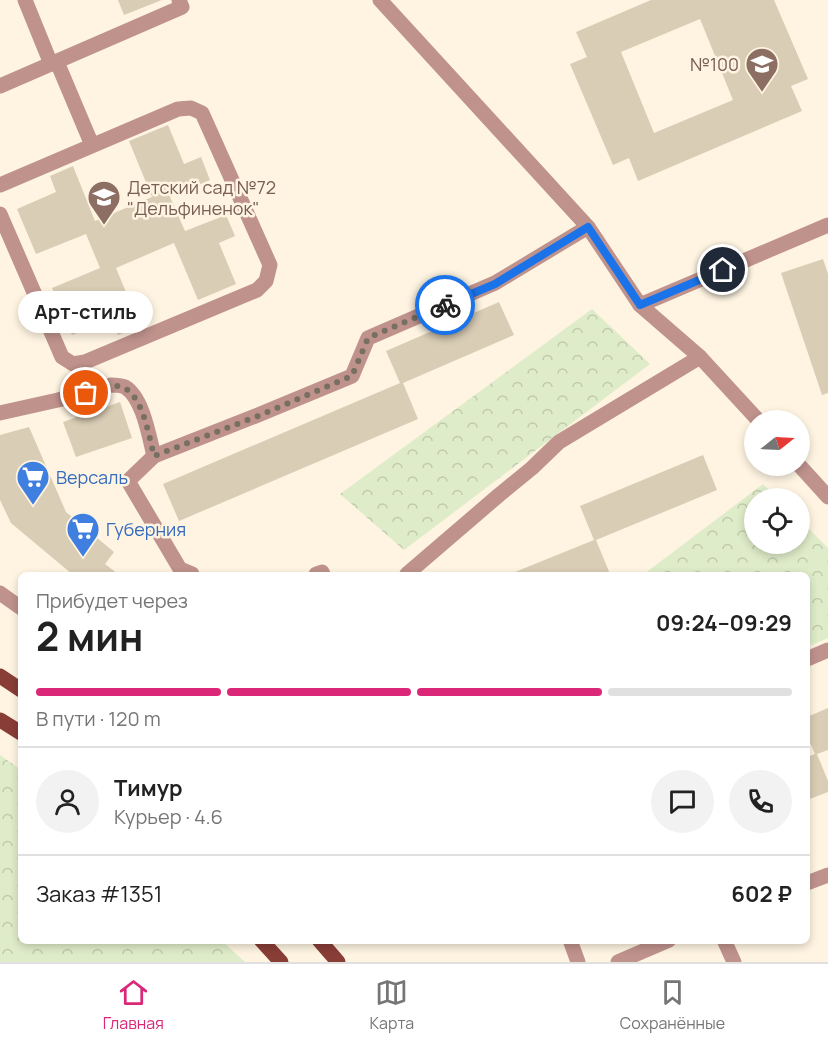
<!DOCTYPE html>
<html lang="ru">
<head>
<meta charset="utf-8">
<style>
	body { margin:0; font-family:Manrope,sans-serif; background:#f2f2f2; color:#222; height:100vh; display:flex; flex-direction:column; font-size:22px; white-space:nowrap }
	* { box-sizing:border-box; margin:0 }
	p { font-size:20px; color:#767676 }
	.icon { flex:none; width:33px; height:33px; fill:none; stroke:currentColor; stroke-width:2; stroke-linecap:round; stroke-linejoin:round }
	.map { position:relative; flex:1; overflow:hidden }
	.side { position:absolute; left:18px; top:572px; width:792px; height:372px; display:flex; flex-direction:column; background:#fff; border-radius:9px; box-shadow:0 3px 9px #0003 }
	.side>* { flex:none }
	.needle { width:39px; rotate:72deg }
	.tools { position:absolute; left:744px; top:410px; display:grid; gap:12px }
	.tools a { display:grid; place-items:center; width:66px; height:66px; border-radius:50%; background:#fff; box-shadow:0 3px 9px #0003; font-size:30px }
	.pin { position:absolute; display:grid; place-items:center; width:51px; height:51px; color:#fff; margin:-26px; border:3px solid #fff; border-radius:50%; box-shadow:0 2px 6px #0007 }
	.courier { position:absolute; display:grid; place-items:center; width:60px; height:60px; margin:-30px; border:4px solid #1a73e8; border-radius:50%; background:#fff; color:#222; box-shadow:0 2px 8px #0007 }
	.bubble { position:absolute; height:42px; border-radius:21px; background:#fff; box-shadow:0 3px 9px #0003; font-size:20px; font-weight:700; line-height:42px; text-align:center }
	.head em { font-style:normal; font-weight:700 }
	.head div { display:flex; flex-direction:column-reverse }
	.head { display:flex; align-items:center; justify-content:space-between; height:102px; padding:0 18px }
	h1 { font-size:39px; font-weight:700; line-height:45px }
	.bar { display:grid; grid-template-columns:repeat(4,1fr); gap:9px 6px; align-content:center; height:72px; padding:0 18px }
	.bar i { height:8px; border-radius:4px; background:#e0e0e0 }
	.bar .active { background:#db2777 }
	.bar p { grid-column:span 4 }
	.line { display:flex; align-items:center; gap:15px; padding:0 18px; border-top:2px solid #e0e0e0 }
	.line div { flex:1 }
	.round { display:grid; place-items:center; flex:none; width:63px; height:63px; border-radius:32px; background:#f2f2f2 }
	.menu { display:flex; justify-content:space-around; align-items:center; height:84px; border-top:2px solid #e0e0e0; background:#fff; font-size:16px; color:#767676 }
	.menu a { display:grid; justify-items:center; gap:3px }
	.menu .active { color:#db2777 }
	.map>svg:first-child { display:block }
	.forest { fill:url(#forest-crowns) }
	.building { fill:#d9cdb5; fill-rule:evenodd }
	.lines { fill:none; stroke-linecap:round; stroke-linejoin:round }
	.minor { stroke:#bf928c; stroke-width:15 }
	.major { stroke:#893d37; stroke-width:15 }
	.done { stroke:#766f62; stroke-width:6; stroke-dasharray:0 10.8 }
	.route { stroke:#1a73e8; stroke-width:8 }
	.labels { text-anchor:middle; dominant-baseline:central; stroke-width:5; stroke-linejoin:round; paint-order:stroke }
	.education-label { font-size:18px; fill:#785e54; stroke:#fef4e1; text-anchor:end }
	.shop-label { font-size:18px; fill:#366cbe; stroke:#fef4e1; text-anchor:start }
</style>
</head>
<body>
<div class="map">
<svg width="828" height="962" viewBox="0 0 828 962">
	<defs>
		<pattern id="forest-crowns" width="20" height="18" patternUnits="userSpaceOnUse" patternTransform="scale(1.5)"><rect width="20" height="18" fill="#dfecc9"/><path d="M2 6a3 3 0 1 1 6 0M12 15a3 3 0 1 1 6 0" fill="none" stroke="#c0caac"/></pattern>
	</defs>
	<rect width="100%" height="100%" fill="#fef4e1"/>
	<g class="forest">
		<path d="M 592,309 L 650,364 L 404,550 L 340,494 Z"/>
		<path d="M 763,484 L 777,498 L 754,498 L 754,543 L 800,543 L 800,520 L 828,548 L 828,638 L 807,647 L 807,574 L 644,574 Z"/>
		<path d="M 0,755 L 21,770 L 21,940 L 222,941 L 245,962 L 0,962 Z"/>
	</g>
	<g class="building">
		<path d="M 118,0 L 162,0 L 124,15 Z"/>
		<path d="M 651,0 L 774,0 L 808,79 L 791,86 L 802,111 L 638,181 L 629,158 L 613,165 L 570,64 L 587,57 L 576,32 ZM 700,19 L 733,100 L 654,133 L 621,52 Z"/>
		<path d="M 168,125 L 184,164 L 201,157 L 210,180 L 170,197 L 185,231 L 226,215 L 235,236 L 219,243 L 236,284 L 198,300 L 174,243 L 116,268 L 140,326 L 118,335 L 111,319 L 72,335 L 52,288 L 100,268 L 86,234 L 36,254 L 17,209 L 56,192 L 50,176 L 73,166 L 95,221 L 152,197 L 129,141 Z"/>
		<path d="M 823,259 L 828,274 L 828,393 L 822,395 L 781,273 Z"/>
		<path d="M 499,302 L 514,335 L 403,383 L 418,419 L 179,521 L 163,484 L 400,383 L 386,351 Z"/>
		<path d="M 120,402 L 132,438 L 76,457 L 63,422 Z"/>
		<path d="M 29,427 L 66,512 L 114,552 L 105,564 L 118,574 L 72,574 L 11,523 L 0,500 L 0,435 Z"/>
		<path d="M 703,455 L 717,490 L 596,540 L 610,574 L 510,574 L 594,540 L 580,506 Z"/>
		<path d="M 828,708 L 828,750 L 817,754 L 828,781 L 828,792 L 807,800 L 807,757 L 815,754 L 807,736 L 807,717 Z"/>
	</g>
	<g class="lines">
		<g class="minor">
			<path d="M 25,0 L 51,64"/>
			<path d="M 380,0 L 588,227"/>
			<path d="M 57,62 L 92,145"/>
			<path d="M 0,86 L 182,7 L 179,0"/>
			<path d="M 0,185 L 178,109 L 191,108 L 202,113 L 270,265 L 266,281 L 257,290 L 85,362 L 73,364 L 62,357 L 0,214"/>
			<path d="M 640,305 L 828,225"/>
			<path d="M 0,413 L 58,400 L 111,385 C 115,385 120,385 125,387 C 143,398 149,436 154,456"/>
			<path d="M 799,465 L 828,497"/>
			<path d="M 192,574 L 180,569 L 128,481 L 154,456 L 258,415 L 352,376 L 368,338 L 495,283 L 588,227 L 640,305 L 700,357 L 758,420"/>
			<path d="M 316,574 L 322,572 L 323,574"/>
			<path d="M 407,574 L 499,495 L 532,468 L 559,442 L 700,357"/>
			<path d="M 0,593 L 21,608"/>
			<path d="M 807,659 L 828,650"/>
			<path d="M 807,883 L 828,875"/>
			<path d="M 570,940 L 578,962"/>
			<path d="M 724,940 L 734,962"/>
			<path d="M 618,962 L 669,940"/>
		</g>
		<g class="major">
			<path d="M 0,676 L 21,690"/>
			<path d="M 0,720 L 21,733"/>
			<path d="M 261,940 L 281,962"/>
			<path d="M 319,940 L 338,962"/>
		</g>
	</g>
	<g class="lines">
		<path class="done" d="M 86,393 C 96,390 108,384 118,386 C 142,389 149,436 154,456 L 258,416 L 352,376 L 368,338 L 445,305"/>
		<path class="route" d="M 445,305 L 495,284 L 588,227 L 640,305 L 723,270"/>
	</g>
	<defs>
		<g id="school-pin" transform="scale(1.725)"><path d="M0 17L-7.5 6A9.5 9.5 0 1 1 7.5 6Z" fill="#8d6e63" stroke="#fef4e1"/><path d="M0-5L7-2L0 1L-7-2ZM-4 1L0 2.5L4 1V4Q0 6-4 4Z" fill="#fff"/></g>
		<g id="supermarket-pin" transform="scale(1.725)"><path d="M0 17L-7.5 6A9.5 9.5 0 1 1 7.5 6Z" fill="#3f7fe0" stroke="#fef4e1"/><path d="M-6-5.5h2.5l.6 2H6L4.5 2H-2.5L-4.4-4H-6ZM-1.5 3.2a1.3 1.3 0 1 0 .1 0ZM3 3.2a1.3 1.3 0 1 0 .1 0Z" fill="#fff"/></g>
	</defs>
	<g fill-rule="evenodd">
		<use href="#school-pin" x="762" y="64"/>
		<use href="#school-pin" x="104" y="197"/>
		<use href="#supermarket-pin" x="33" y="477"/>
		<use href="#supermarket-pin" x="83" y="529"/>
	</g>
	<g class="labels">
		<g class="education-label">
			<text x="739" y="64">№100</text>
			<text x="127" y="187" text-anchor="start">Детский сад №72<tspan x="127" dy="21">"Дельфиненок"</tspan></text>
		</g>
		<g class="shop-label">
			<text x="56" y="477">Версаль</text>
			<text x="106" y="529">Губерния</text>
		</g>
	</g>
</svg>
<div class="tools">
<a><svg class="needle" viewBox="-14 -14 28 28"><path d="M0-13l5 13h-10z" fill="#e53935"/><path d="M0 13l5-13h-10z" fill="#767676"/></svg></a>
<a><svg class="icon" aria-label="locate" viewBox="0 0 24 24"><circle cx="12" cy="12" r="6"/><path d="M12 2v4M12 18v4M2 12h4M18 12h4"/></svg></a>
</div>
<div class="pin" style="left:86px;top:393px;background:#ea580c"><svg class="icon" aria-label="bag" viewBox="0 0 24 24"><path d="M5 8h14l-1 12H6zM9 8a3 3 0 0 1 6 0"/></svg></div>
<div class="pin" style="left:723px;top:270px;background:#1f2937"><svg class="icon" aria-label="home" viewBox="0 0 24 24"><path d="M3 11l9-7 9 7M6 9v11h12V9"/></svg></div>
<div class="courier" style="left:445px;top:305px"><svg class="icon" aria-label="bike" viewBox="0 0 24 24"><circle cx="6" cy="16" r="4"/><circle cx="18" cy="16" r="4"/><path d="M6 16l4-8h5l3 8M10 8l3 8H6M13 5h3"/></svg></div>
<div class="bubble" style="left:18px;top:291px;width:135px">Арт-стиль</div>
<section class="side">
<div class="head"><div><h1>2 мин</h1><p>Прибудет через</p></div><em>09:24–09:29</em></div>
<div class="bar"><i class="active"></i><i class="active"></i><i class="active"></i><i></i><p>В пути · 120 m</p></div>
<div class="line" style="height:108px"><a class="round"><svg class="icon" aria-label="person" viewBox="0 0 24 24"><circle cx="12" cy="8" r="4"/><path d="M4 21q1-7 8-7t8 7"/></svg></a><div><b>Тимур</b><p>Курьер · 4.6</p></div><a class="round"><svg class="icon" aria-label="chat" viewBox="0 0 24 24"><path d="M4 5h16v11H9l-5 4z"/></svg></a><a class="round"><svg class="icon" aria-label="phone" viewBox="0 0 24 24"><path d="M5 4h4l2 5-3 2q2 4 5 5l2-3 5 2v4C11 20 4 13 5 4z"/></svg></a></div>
<div class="line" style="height:78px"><div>Заказ #1351</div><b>602 ₽</b></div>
</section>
</div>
<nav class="menu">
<a class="active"><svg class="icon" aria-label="home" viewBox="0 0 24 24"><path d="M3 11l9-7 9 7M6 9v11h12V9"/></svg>Главная</a>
<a><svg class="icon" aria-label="map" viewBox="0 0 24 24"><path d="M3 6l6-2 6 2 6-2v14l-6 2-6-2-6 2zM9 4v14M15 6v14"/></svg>Карта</a>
<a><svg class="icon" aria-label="saved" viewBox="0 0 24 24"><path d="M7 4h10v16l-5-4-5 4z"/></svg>Сохранённые</a>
</nav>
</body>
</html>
